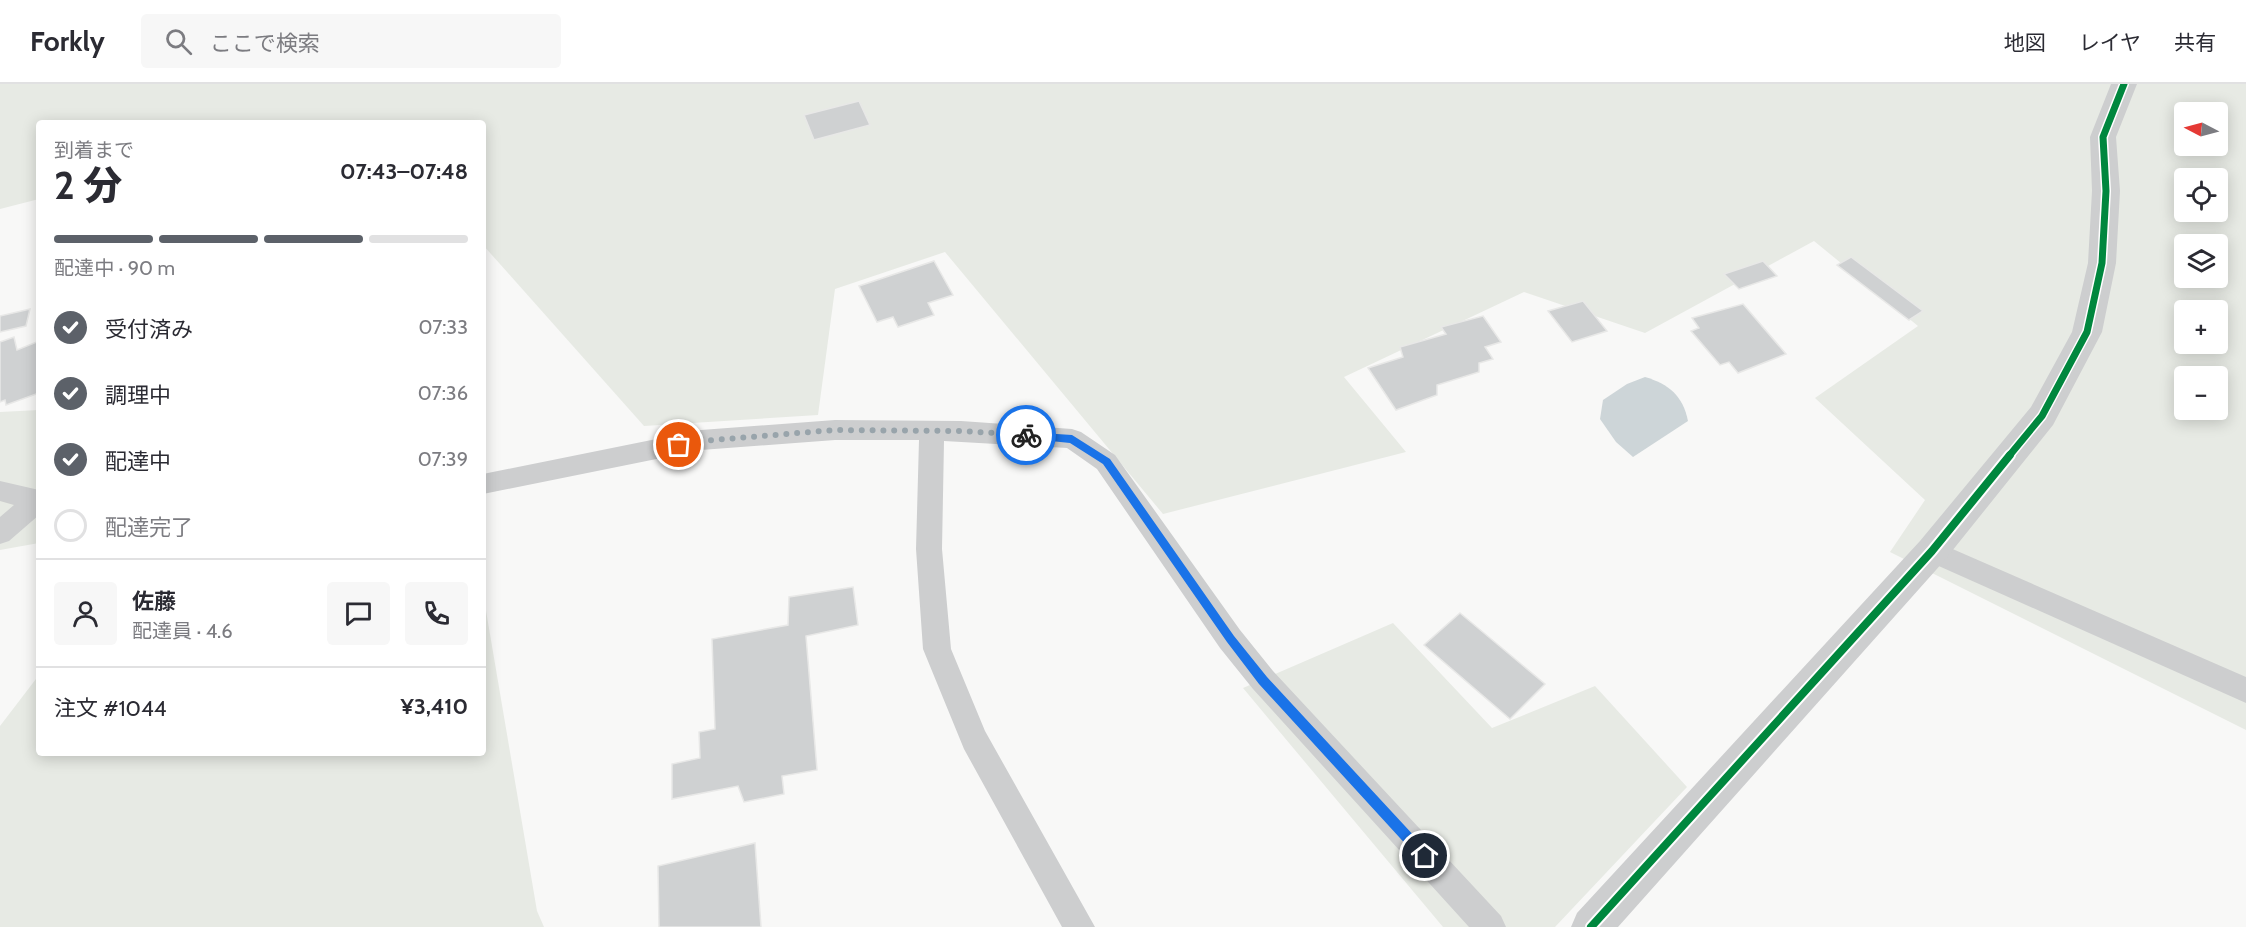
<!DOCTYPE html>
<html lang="ja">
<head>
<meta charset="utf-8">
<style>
	body { margin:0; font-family:Cabin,"Noto Sans JP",sans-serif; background:#f7f7f7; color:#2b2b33; height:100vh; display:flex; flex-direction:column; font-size:22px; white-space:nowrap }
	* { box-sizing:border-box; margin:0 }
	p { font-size:20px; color:#7c7c81 }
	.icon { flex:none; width:33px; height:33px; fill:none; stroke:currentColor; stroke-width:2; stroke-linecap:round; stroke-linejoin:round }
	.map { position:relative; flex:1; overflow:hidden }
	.drawer { position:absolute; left:36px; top:36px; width:450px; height:636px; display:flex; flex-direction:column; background:#fff; border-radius:6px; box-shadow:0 3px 15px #0003 }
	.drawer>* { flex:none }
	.needle { width:39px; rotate:276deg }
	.tools { position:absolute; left:2174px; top:18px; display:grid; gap:12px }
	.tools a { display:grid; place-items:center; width:54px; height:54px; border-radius:6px; background:#fff; box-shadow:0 3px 15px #0003; font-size:30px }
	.pin { position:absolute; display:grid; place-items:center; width:51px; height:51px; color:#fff; margin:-26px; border:3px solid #fff; border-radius:50%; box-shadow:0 2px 6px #0007 }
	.courier { position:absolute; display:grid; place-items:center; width:60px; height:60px; margin:-30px; border:4px solid #1a73e8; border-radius:50%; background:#fff; color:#222; box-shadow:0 2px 8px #0007 }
	.summary em { font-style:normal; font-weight:800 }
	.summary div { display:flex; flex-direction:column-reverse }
	.summary { display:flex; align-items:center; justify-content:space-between; height:102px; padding:0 18px }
	h1 { font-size:39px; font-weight:800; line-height:45px }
	.bar { display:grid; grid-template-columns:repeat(4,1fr); gap:9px 6px; align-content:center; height:72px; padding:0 18px }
	.bar i { height:8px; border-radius:4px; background:#e1e1e2 }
	.bar .active { background:#5c6169 }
	.bar p { grid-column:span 4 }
	.line { display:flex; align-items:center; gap:15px; padding:0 18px; border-top:2px solid #e1e1e2 }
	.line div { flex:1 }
	.round { display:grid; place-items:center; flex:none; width:63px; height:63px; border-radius:6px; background:#f7f7f7 }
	ol { padding:0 18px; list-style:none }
	li { display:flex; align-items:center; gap:18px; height:66px }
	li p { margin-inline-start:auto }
	li .icon { padding:6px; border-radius:50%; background:#5c6169; color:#fff; stroke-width:4 }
	li:last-child { color:#7c7c81 }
	li i { width:33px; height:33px; border:3px solid #e1e1e2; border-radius:50% }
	header { display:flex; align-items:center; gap:36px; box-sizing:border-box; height:84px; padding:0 30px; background:#fff; border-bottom:2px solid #e1e1e2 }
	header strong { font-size:28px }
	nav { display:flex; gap:33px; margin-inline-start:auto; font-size:21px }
	.search { width:420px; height:54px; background:#f7f7f7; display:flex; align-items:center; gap:15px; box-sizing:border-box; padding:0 21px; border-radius:6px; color:#7c7c81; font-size:22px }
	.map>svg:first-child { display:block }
	.green { fill:#e7eae4; fill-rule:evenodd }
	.water { fill:#cdd5d8 }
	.building { fill:#cfd1d2; stroke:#e8e8e7; stroke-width:1.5 }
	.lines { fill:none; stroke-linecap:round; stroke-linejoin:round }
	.lane { fill:#cdcecf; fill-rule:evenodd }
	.street { fill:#cdcecf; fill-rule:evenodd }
	.cycleway-far1-casing { stroke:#fff; stroke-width:10 }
	.cycleway-casing { stroke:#fff; stroke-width:12 }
	.cycleway-far1 { stroke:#00873e; stroke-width:7 }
	.cycleway { stroke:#00873e; stroke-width:8 }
	.route { fill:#1a73e8 }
	.done { stroke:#98a4ab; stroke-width:6; stroke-dasharray:0 10.8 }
</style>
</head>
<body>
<header>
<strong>Forkly</strong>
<div class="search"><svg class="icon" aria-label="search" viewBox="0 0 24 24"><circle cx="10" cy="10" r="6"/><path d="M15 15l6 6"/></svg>ここで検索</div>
<nav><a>地図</a><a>レイヤ</a><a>共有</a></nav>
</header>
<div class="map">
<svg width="2246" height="843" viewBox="0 0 2246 843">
	<rect width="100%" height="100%" fill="#f8f8f7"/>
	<g class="green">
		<path d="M 0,0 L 2246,0 L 2246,646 L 1890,468 L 1925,416 L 1815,314 L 1918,242 L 1814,157 L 1645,249 L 1524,208 L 1344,293 L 1406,368 L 1163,430 L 945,168 L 835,205 L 818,331 L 644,342 L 483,161 L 483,39 L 39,39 L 39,115 L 0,125 ZM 2184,28 L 2217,28 L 2217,62 L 2184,62 ZM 2184,94 L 2217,94 L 2217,128 L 2184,128 ZM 2184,160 L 2217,160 L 2217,194 L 2184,194 ZM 2184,226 L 2217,226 L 2217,260 L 2184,260 ZM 2184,292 L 2217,292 L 2217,326 L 2184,326 Z"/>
		<path d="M 39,326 L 39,459 L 0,466 L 0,328 Z"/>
		<path d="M 483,509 L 537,827 L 544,843 L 0,843 L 0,642 L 39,591 L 39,669 L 483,669 Z"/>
		<path d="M 1393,539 L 1492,644 L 1595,602 L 1687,703 L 1555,843 L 1443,843 L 1243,604 Z"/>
	</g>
	<path class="water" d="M 1645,293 C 1669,300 1683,312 1688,337 L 1633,373 L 1616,358 L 1600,335 L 1603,316 L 1627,300 Z"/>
	<g class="building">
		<path d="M 859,17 L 870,41 L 814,56 L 804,31 Z"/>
		<path d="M 1851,173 L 1923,227 L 1909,236 L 1837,181 Z"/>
		<path d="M 934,177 L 953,211 L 928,219 L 934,231 L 898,243 L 893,233 L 877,238 L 859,202 Z"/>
		<path d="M 1763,177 L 1777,192 L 1739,205 L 1724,190 Z"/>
		<path d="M 1583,217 L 1607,247 L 1572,258 L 1548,227 Z"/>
		<path d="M 1743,220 L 1786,270 L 1738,289 L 1729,278 L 1720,281 L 1691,247 L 1699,244 L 1692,234 Z"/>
		<path d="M 30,225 L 26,242 L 0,248 L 0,232 Z"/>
		<path d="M 1483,232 L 1501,258 L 1485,263 L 1493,275 L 1479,279 L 1479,288 L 1437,301 L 1437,311 L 1396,326 L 1368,284 L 1403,273 L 1400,263 L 1446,250 L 1441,243 Z"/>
		<path d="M 14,253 L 17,266 L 39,257 L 39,309 L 6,321 L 5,316 L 0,318 L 0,258 Z"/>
		<path d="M 853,503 L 858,541 L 806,552 L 817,686 L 782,692 L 784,710 L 744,718 L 738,702 L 672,715 L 672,680 L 700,674 L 699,648 L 715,645 L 712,555 L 788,541 L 789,513 Z"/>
		<path d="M 1460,529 L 1545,600 L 1510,635 L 1424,561 Z"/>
		<path d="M 755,759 L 761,843 L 659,843 L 658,782 Z"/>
	</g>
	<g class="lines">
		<g class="lane">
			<path d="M 835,336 L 961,337 L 1072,345 L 1081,348 L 1115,371 L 1240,546 L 1273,587 L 1501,832 L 1506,843 L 1469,843 L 1253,605 L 1220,564 L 1097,385 L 1067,364 L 944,357 L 942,465 L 951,565 L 985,647 L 1095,843 L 1062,843 L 964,665 L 923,565 L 916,465 L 919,356 L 835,356 L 701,366 L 483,410 L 483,390 L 701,346 Z"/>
			<path d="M 0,397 L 39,406 L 39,431 L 9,457 L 0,460 L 0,433 L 14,421 L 0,417 Z"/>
			<path d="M 1932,456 L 2246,593 L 2246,619 L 1923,475 L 1919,467 L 1923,459 Z"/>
		</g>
		<path class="street" d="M 2111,0 L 2137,0 L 2116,53 L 2120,107 L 2116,179 L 2102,248 L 2053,341 L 1944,477 L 1618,843 L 1571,843 L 1577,829 L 1920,457 L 2031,323 L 2072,248 L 2088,179 L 2092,107 L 2090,53 Z"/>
		<g class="cycleway-far1-casing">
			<path id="cycleway-far1" d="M 2009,372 L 2042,332 L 2087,248 L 2102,179 L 2106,107 L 2103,53 L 2124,0"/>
		</g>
		<g class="cycleway-casing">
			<path id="cycleway" d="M 1591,843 L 1932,467 L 2010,371"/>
		</g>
		<use href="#cycleway-far1" class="cycleway-far1"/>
		<use href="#cycleway" class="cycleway"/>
	</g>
	<path class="route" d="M 1026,348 L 1072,351 L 1110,375 L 1234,552 L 1267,593 L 1429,768 L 1429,777 L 1421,777 L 1259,600 L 1227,558 L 1103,380 L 1070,359 L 1022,354 L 1022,349 Z"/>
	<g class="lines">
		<path class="done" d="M 679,361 L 701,357 L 835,346 L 961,347 L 1026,351"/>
	</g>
</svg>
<div class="tools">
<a><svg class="needle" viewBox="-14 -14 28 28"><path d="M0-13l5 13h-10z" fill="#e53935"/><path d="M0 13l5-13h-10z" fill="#7c7c81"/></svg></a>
<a><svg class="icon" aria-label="locate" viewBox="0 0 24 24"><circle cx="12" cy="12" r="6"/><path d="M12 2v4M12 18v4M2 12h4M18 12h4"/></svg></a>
<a><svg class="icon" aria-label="layers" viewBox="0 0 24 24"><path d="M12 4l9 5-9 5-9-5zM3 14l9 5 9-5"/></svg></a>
<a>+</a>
<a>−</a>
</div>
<div class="pin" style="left:679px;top:361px;background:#ea580c"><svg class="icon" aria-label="bag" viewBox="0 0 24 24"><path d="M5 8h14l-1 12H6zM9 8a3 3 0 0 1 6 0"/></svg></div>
<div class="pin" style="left:1425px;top:772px;background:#1f2937"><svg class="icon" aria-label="home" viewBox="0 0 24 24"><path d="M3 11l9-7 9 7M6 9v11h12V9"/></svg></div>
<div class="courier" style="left:1026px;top:351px"><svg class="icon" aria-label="bike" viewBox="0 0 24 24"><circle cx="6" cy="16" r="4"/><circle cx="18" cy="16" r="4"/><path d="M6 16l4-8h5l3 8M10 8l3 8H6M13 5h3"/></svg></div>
<section class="drawer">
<div class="summary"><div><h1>2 分</h1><p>到着まで</p></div><em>07:43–07:48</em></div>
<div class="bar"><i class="active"></i><i class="active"></i><i class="active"></i><i></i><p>配達中 · 90 m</p></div>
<ol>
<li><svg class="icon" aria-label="check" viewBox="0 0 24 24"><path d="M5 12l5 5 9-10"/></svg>受付済み<p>07:33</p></li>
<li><svg class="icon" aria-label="check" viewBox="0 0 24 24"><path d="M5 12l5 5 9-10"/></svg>調理中<p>07:36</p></li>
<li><svg class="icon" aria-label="check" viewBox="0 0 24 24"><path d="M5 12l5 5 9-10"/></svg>配達中<p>07:39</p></li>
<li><i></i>配達完了</li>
</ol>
<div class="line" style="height:108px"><a class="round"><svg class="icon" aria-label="person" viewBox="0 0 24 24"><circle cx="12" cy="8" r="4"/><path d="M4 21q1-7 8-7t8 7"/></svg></a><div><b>佐藤</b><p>配達員 · 4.6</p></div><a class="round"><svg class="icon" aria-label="chat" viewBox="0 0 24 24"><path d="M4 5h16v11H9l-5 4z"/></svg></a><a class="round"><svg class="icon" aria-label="phone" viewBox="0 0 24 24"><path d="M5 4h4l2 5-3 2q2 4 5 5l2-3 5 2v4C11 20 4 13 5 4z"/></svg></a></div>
<div class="line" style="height:78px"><div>注文 #1044</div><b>¥3,410</b></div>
</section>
</div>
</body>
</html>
